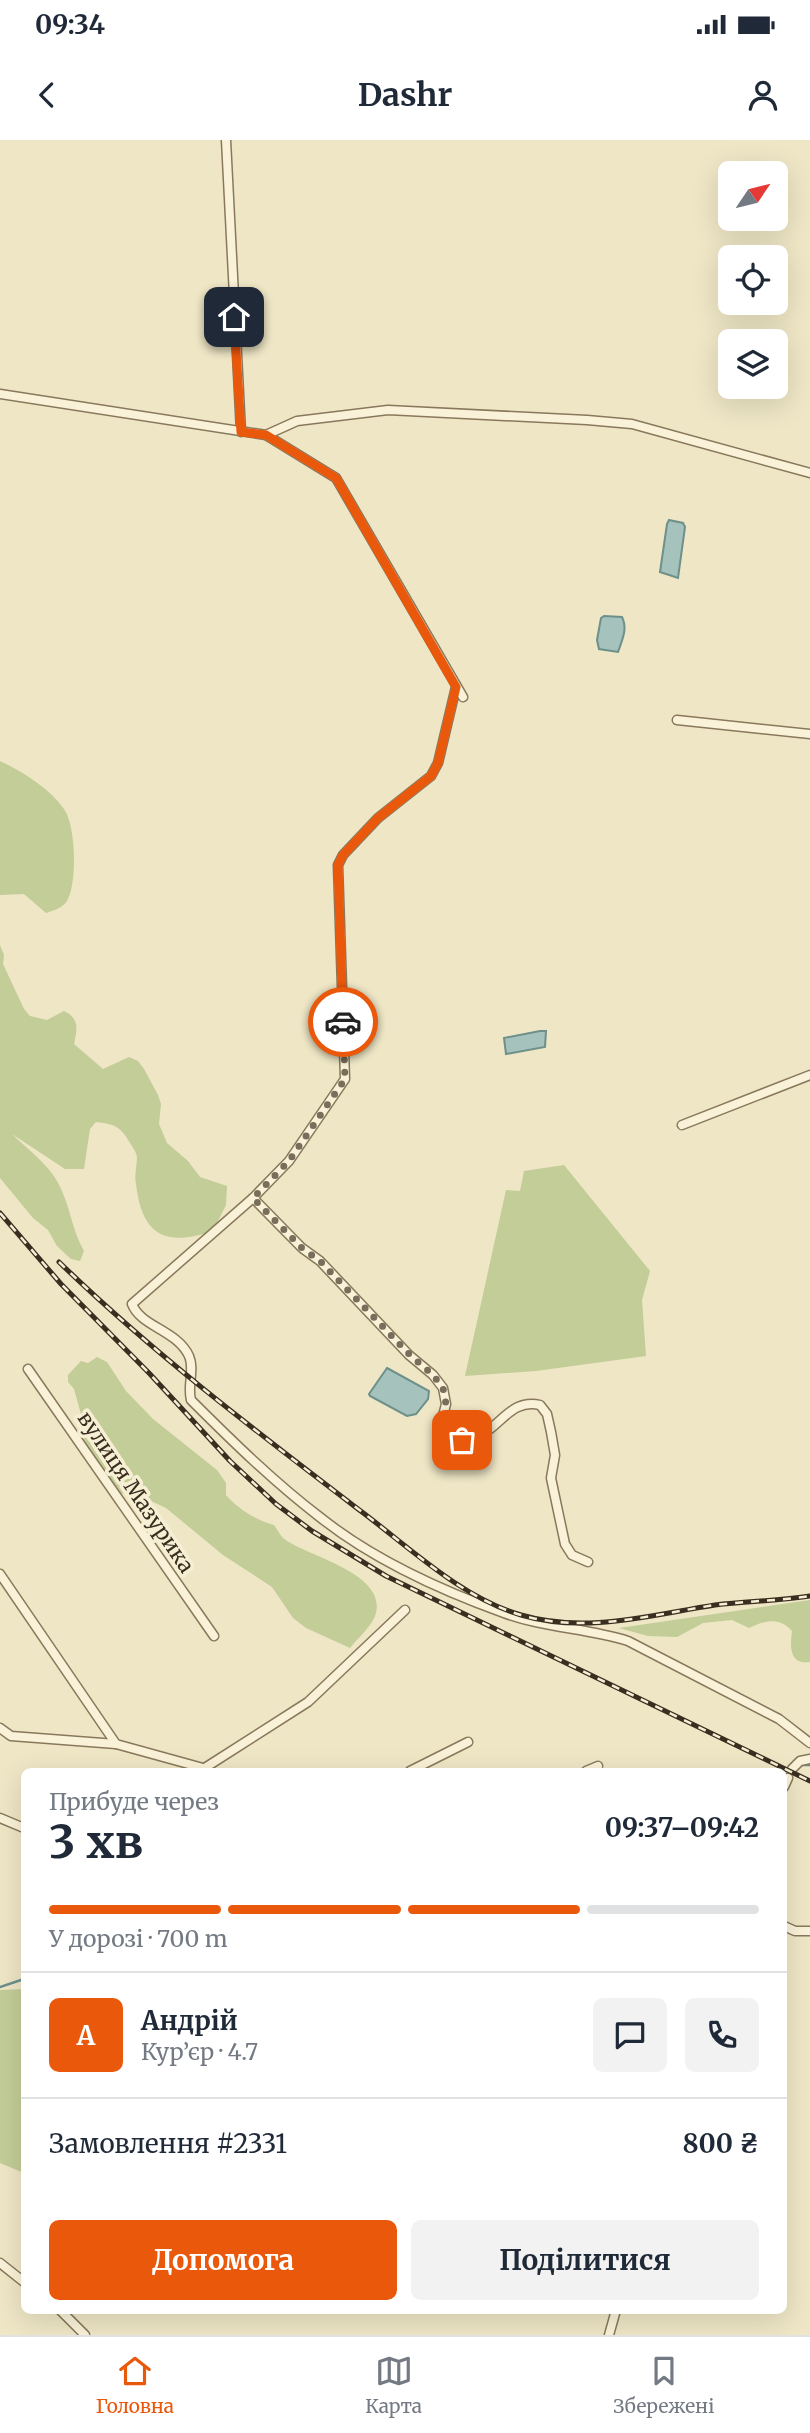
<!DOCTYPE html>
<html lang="uk">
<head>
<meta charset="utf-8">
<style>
	body { margin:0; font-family:Merriweather,serif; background:#f2f2f3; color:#1f2937; height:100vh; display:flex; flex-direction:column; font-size:26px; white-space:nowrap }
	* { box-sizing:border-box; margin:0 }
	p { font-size:23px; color:#747a83 }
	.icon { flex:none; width:38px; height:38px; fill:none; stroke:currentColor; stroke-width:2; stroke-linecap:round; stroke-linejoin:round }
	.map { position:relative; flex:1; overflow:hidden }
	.panel { position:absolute; left:21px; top:1628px; width:766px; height:546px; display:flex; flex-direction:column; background:#fff; border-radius:10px; box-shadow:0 7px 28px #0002 }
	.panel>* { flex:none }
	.needle { width:46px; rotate:55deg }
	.fabs { position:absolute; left:718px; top:21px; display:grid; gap:14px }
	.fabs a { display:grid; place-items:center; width:70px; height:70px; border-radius:10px; background:#fff; box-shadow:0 7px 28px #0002; font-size:35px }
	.pin { position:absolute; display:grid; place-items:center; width:60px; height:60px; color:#fff; margin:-30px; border-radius:14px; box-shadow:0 4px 10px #0006 }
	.courier { position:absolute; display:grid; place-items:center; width:70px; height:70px; margin:-35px; border:5px solid #ea580c; border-radius:50%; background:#fff; color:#222; box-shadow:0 2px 9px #0007 }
	.head em { font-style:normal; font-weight:700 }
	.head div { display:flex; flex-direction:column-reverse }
	.head { display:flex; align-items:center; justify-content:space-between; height:119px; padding:0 28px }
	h1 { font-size:46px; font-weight:700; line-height:52px }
	.bar { display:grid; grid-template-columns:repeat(4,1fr); gap:10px 7px; align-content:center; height:84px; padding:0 28px }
	.bar i { height:9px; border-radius:5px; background:#e0e1e3 }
	.bar .selected { background:#ea580c }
	.bar p { grid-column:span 4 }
	.line { display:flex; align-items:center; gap:18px; padding:0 28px; border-top:2px solid #e0e1e3 }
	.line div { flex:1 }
	.round { display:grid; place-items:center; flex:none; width:74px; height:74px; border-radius:10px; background:#f2f2f3 }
	.cta { display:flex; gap:14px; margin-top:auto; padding:14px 28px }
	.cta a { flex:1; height:80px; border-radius:10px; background:#ea580c; color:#fff; font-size:28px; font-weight:700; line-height:80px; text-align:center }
	.cta a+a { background:#f2f2f3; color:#1f2937 }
	.status { display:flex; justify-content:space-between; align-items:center; height:49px; padding:0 35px; background:#fff; direction:ltr }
	.status svg { height:19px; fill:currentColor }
	header { display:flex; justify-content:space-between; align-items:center; height:91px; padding:0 28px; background:#fff; font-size:32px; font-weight:700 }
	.tabs { display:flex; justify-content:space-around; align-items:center; height:98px; border-top:2px solid #e0e1e3; background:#fff; font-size:19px; color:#747a83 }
	.tabs a { display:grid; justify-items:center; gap:4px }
	.tabs .selected { color:#ea580c }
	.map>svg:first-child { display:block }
	.green { fill:#c2cd98 }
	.water { fill:#a6c2bc; stroke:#6d908b; stroke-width:2 }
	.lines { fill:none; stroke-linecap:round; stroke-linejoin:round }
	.stream { stroke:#6d908b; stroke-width:2.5 }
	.minor-casing { stroke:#89785b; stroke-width:11 }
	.minor { stroke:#f9f2d8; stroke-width:8 }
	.rail-casing { stroke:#392e1f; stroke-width:5 }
	.rail { stroke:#f6efd4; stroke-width:2.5; stroke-dasharray:8; stroke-linecap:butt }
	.done { stroke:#786e59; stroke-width:7; stroke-dasharray:0 12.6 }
	.route { stroke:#ea580c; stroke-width:9 }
	.labels { text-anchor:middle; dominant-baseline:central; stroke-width:7; stroke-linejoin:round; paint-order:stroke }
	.street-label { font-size:21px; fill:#392e1f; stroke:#f6efd4 }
</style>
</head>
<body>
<div class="status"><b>09:34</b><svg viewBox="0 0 49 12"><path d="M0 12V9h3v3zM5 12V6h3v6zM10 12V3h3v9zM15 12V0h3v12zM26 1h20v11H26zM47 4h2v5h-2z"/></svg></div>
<header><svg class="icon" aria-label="back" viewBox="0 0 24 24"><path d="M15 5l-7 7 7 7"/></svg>Dashr<svg class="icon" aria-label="person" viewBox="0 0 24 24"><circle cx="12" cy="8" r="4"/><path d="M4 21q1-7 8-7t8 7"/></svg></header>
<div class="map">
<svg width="810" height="2195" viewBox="0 0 810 2195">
	<rect width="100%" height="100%" fill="#eee6c5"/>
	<g class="green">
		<path d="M 0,621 C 23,632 49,648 64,669 C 76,686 77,741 68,759 C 64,768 54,770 46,773 L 24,754 L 0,755 Z"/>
		<path d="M 0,805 L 4,815 L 3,824 L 24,869 L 30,876 L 47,880 L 64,871 C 80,879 77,889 74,904 L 103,929 L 129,917 L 138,921 L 144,929 L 158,955 L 161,964 L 159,984 L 167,1003 L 188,1021 L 200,1037 L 227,1046 L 226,1065 L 213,1091 C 166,1107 142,1096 136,1044 C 134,1035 137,1026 137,1017 C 136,1012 133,1007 130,1003 C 121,987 115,984 96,982 L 90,989 L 84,1029 L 65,1029 L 12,994 C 26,1008 47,1023 57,1041 C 70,1063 71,1089 84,1111 L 80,1121 L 71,1119 L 57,1106 L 48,1090 L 33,1078 L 0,1038 Z"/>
		<path d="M 564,1025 L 650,1131 L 642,1160 L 646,1216 L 536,1231 L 465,1236 L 506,1050 L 520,1051 L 524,1031 Z"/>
		<path d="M 97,1217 L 107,1222 L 126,1251 L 153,1279 L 217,1330 L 226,1343 L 226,1355 C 237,1368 257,1381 274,1385 C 277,1389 280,1395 283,1398 C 305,1416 386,1432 376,1473 C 373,1485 358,1498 350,1508 L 306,1488 L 293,1478 L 272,1447 L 223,1415 L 166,1368 L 138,1355 L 116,1353 L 76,1295 L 84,1285 L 74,1249 L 68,1242 L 68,1235 L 81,1221 L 88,1223 Z"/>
		<path d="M 810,1460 L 810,1522 C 789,1525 790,1506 792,1491 C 779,1476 764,1481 749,1488 L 732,1480 L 703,1483 L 677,1497 L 648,1496 L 619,1488 Z"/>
		<path d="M 24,1849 L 24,2033 L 0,2023 L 0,1850 Z"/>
	</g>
	<g class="water">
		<path d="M 669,380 L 683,383 L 685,387 L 678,438 L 660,432 L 667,384 Z"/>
		<path d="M 604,476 L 622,477 C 628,489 622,500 618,512 L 599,509 L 597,500 L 601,478 Z"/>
		<path d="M 540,891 L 546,891 L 545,907 L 506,914 L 504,898 Z"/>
		<path d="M 387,1228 L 429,1251 L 428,1259 L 416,1274 L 407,1276 L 370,1256 L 369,1254 Z"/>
	</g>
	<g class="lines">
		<g class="stream">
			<path d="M 800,1625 L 810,1625"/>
			<path d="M 0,1847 L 24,1839"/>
		</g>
		<g class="minor-casing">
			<g id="minor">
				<path d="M 226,0 L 241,292"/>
				<path d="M 0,254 L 266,295 L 336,338 L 463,557"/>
				<path d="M 266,295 L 297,281 L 388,270 L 587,280 L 632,284 L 810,333"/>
				<path d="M 456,547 L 438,623 L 431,636 L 378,678 L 343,715 L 338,725 L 345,939 L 289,1021 L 253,1058 L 132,1164 C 141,1187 177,1190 189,1216 C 195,1230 187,1245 191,1260 C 232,1301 275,1343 321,1378 C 374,1420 440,1450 504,1473 C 544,1488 587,1488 628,1501 L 779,1579 L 810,1603"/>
				<path d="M 677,580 L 810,594"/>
				<path d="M 682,985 L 810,935"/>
				<path d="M 253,1058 L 302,1108 L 320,1121 L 409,1215 L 433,1235 L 443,1248 L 446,1264 L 442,1280 L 462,1300 C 498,1299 505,1257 540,1265 L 547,1274 L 551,1292 L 555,1315 L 551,1338 L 565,1404 L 572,1415 L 588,1422"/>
				<path d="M 28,1229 L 214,1496"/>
				<path d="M 0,1434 L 116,1604 L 203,1628"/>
				<path d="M 0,1588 L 11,1596 L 116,1604"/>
				<path d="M 792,1629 L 800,1621 L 810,1619"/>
				<path d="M 200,1631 L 308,1562 L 405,1470"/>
				<path d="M 410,1631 L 468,1602"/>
				<path d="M 586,1631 L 598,1626"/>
				<path d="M 784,1647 L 788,1638"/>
				<path d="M 0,1678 L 24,1688"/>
				<path d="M 784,1786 L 795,1791 L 810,1791"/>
				<path d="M 0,2123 L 24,2142"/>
				<path d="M 60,2170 L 85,2195"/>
				<path d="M 609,2195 L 616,2170"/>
			</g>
		</g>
		<use href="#minor" class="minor"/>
		<g class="rail-casing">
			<g id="rail">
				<path d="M 0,1073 L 61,1144 L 149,1233 L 230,1321 L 276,1364 L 312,1391 L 386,1436 L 810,1641"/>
				<path d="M 59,1122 C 154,1214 257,1292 362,1372 C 410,1408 462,1458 521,1475 C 586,1494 650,1475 715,1465 C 747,1461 778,1461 810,1456"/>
			</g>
		</g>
		<use href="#rail" class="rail"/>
	</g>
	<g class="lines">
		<path class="done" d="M 343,882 L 345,939 L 289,1021 L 253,1058 L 302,1108 L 320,1121 L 410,1215 L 433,1235 L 443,1248 L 446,1264 L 442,1280 L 462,1300"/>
		<path class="route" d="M 234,177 L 241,292 L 266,295 L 336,338 L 456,547 L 438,623 L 431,636 L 378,678 L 343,715 L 338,725 L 343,882"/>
	</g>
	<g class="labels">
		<g class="street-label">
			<text transform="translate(136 1352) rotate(56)">вулиця Мазурика</text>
		</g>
	</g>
</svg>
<div class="fabs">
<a><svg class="needle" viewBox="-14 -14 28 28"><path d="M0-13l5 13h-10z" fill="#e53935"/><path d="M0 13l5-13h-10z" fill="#747a83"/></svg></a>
<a><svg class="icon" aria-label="locate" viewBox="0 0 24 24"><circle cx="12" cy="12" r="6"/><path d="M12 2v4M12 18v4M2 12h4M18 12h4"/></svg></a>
<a><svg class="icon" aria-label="layers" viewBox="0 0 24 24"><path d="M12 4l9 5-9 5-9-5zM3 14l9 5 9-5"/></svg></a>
</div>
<div class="pin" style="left:462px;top:1300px;background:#ea580c"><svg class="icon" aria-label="bag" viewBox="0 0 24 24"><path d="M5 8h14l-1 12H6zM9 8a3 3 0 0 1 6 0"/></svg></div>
<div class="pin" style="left:234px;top:177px;background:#1f2937"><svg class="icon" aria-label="home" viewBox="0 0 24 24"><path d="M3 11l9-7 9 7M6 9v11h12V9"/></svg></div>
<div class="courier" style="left:343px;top:882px"><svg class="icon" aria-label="car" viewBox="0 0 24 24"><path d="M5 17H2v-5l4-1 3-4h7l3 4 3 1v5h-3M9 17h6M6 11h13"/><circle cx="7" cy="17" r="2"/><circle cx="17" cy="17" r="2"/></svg></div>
<section class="panel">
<div class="head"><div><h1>3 хв</h1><p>Прибуде через</p></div><em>09:37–09:42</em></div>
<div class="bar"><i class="selected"></i><i class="selected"></i><i class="selected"></i><i></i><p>У дорозі · 700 m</p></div>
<div class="line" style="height:126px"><b class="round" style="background:#ea580c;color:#fff">А</b><div><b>Андрій</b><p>Кур’єр · 4.7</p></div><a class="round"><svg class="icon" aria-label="chat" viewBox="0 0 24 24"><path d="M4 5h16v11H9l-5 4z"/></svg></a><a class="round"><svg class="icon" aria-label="phone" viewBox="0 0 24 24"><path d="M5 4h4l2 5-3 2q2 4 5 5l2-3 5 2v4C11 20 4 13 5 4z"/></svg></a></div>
<div class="line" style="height:91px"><div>Замовлення #2331</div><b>800 ₴</b></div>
<div class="cta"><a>Допомога</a><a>Поділитися</a></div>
</section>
</div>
<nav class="tabs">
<a class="selected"><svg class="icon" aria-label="home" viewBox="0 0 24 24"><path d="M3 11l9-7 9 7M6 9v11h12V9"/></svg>Головна</a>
<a><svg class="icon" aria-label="map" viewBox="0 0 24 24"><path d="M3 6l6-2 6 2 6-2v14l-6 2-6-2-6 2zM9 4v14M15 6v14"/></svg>Карта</a>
<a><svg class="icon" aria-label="saved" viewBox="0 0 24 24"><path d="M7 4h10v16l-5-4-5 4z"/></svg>Збережені</a>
</nav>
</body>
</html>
